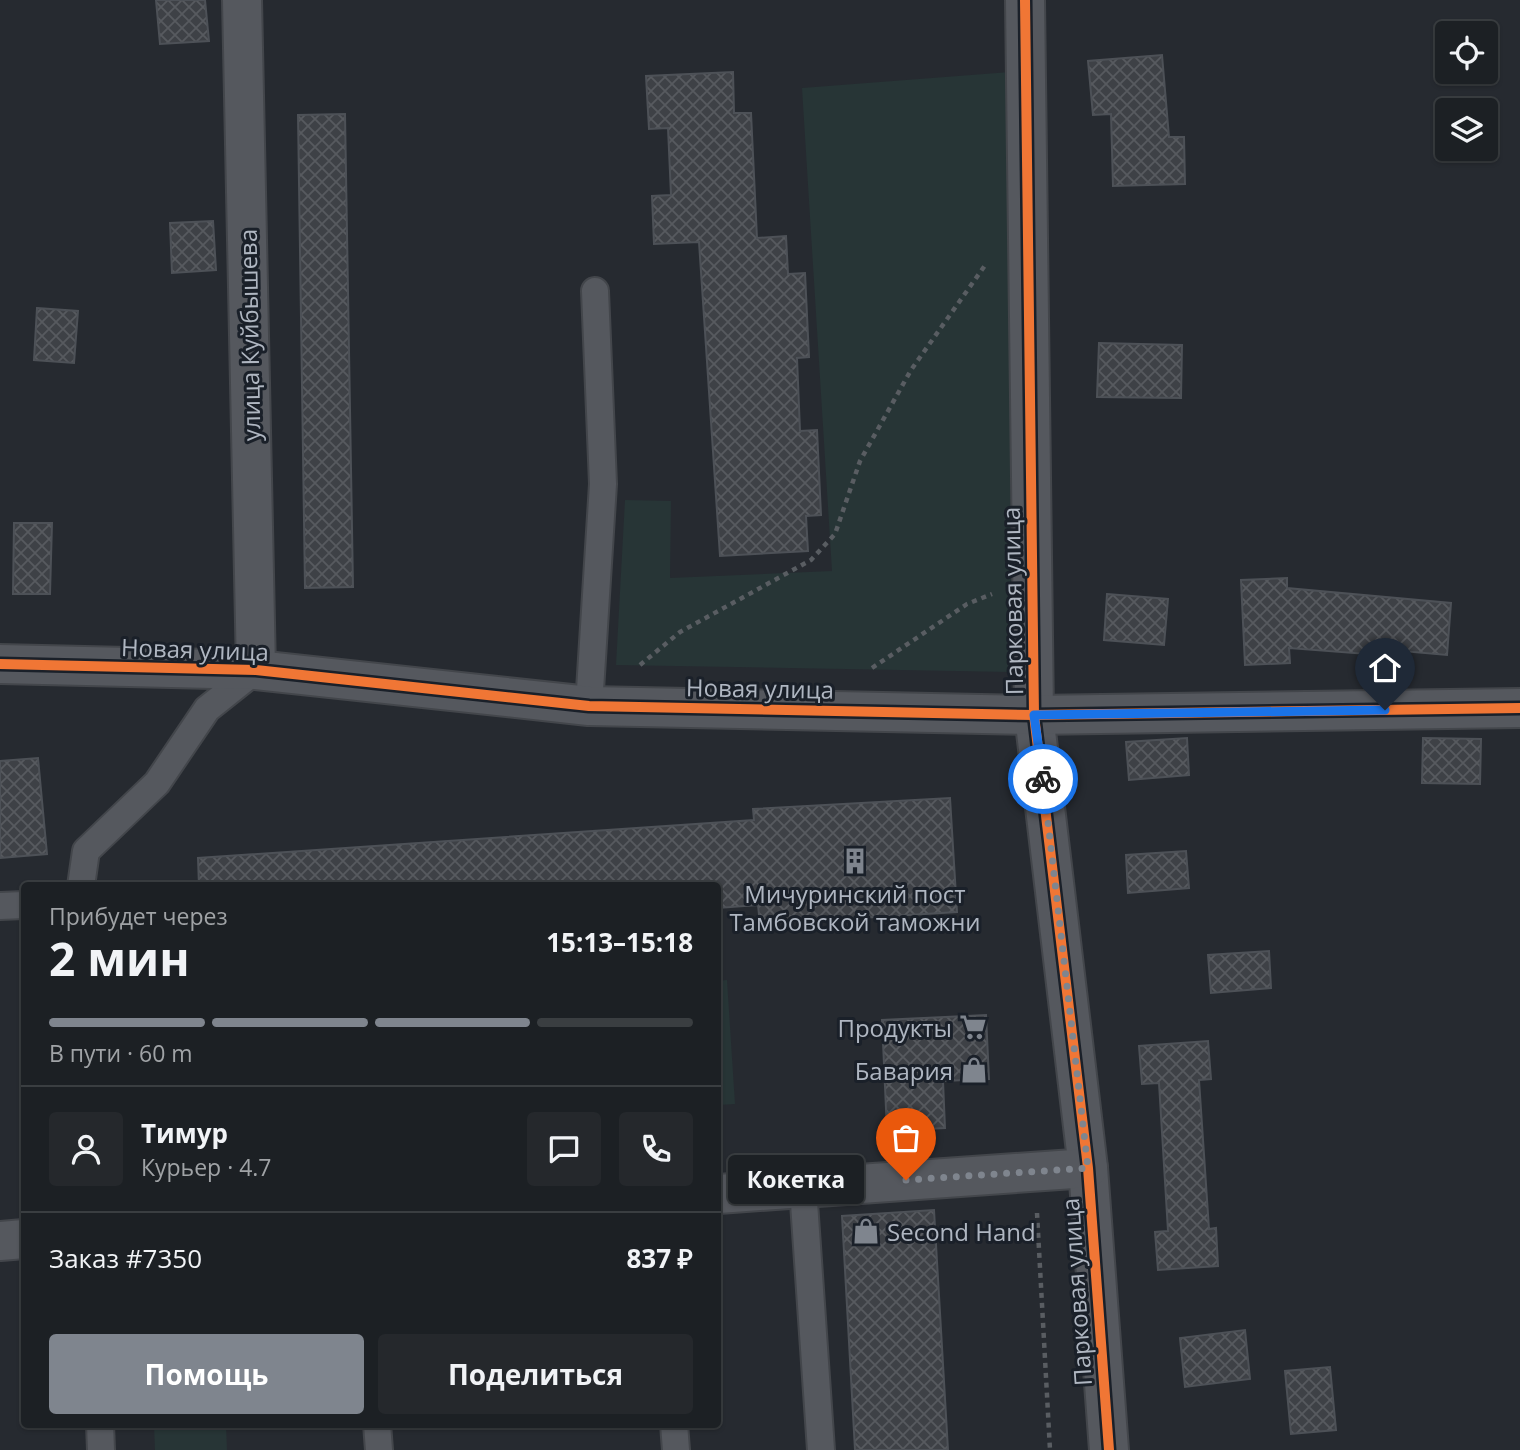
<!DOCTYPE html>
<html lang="ru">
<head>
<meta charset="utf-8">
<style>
	body { margin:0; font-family:"Open Sans",sans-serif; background:#25282c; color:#f1f3f6; height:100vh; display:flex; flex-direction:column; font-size:26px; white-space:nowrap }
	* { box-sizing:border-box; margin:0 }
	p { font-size:23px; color:#a0a3a6 }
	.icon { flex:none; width:38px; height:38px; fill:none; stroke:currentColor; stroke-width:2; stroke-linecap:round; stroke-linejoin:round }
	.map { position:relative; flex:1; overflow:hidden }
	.side { position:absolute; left:21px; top:882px; width:700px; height:546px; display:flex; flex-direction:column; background:#1c2024; border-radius:7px; box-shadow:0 2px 5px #0004,0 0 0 2px #3a3e41 }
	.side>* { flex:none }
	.tools { position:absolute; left:1435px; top:21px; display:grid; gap:14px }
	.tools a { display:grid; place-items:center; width:63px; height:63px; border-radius:7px; background:#1c2024; box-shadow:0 2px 5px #0004,0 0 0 2px #3a3e41; font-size:35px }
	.pin { position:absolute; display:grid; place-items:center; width:60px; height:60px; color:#fff; margin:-72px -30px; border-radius:50% 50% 50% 0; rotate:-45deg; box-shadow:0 0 7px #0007 }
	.pin .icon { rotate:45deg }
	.courier { position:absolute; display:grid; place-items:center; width:70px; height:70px; margin:-35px; border:5px solid #1a73e8; border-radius:50%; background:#fff; color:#222; box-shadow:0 2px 9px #0007 }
	.bubble { position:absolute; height:49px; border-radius:7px; background:#1c2024; box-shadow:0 2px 5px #0004,0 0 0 2px #3a3e41; font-size:23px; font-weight:700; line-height:49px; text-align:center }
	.head em { font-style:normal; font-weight:700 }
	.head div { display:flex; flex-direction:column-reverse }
	.head { display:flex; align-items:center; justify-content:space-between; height:119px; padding:0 28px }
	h1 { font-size:46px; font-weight:700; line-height:52px }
	.bar { display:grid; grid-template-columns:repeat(4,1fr); gap:10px 7px; align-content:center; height:84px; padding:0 28px }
	.bar i { height:9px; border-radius:5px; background:#3a3e41 }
	.bar .current { background:#7f858e }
	.bar p { grid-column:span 4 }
	.line { display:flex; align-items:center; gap:18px; padding:0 28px; border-top:2px solid #3a3e41 }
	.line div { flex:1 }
	.round { display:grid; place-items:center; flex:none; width:74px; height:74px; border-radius:7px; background:#25282c }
	.cta { display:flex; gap:14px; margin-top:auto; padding:14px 28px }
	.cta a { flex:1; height:80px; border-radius:7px; background:#7f858e; color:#fff; font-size:28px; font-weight:700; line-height:80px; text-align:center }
	.cta a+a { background:#25282c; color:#f1f3f6 }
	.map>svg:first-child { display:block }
	.grass { fill:#273536 }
	.building { fill:url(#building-cross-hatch); stroke:#4d5157; stroke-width:2 }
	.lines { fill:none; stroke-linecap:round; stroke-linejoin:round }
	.lane-casing { stroke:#43464b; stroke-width:30 }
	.street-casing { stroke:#43464b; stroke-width:42 }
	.path { stroke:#595d62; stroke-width:4.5; stroke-dasharray:5 5; stroke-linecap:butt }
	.lane { stroke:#55585e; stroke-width:26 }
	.street { stroke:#55585e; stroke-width:38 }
	.cycleway-casing { stroke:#1a2029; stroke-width:15 }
	.cycleway { stroke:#f07635; stroke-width:10 }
	.done { stroke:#7f858e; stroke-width:7; stroke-dasharray:0 12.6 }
	.route { stroke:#1a73e8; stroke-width:9 }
	.labels { text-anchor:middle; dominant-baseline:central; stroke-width:6; stroke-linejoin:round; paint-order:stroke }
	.street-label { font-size:24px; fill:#afb6c1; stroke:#1a2029 }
	.poi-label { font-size:24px; fill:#afb6c1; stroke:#1a2029; text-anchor:end }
</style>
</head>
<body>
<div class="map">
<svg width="1520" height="1450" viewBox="0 0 1520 1450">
	<defs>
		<pattern id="building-cross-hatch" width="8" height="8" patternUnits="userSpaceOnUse" patternTransform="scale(1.75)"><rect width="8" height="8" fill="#3e4146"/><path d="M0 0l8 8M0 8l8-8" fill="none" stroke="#575a5f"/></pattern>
	</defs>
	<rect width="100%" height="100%" fill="#262a30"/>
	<g class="grass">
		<path d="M 1010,72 L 1011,672 L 616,665 L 625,500 L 671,501 L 670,578 L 832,571 L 802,88 Z"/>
		<path d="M 727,980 L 735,1104 L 718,1105 L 718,981 Z"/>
		<path d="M 154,1425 L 226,1425 L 227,1450 L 155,1450 Z"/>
	</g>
	<g class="building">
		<path d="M 156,0 L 205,0 L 209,41 L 160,44 Z"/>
		<path d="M 1162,55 L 1169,137 L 1184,137 L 1185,184 L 1113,186 L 1111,114 L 1093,115 L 1088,61 Z"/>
		<path d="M 733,72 L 734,113 L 751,113 L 757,238 L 786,236 L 788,274 L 805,273 L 809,357 L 797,358 L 800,431 L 817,430 L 821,515 L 806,516 L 808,551 L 720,556 L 699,242 L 654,244 L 652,196 L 671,195 L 668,128 L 649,129 L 646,76 Z"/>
		<path d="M 345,114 L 353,587 L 305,588 L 298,115 Z"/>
		<path d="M 213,221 L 216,270 L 172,273 L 170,223 Z"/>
		<path d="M 37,308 L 78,311 L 74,363 L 34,360 Z"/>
		<path d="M 1099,343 L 1182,345 L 1181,398 L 1097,397 Z"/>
		<path d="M 14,523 L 52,523 L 50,594 L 13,594 Z"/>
		<path d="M 1287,578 L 1287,588 L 1451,603 L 1447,655 L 1368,648 L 1367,654 L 1289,648 L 1290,663 L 1245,665 L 1241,580 Z"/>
		<path d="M 1107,594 L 1168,599 L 1164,645 L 1104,640 Z"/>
		<path d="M 1187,738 L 1189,775 L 1129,780 L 1126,742 Z"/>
		<path d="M 1423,738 L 1481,739 L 1480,784 L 1422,783 Z"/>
		<path d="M 38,758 L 47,854 L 0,858 L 0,761 Z"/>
		<path d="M 950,798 L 957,912 L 760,924 L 758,905 L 718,908 L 718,886 L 199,886 L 198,858 L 754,820 L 753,809 Z"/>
		<path d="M 1186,851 L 1189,888 L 1128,893 L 1126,855 Z"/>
		<path d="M 1269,951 L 1271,988 L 1211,993 L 1208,955 Z"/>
		<path d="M 986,1015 L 989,1079 L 943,1081 L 945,1128 L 887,1131 L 882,1020 Z"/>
		<path d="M 1208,1041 L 1211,1079 L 1199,1080 L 1209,1229 L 1216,1228 L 1218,1266 L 1158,1270 L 1155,1232 L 1168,1231 L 1159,1083 L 1142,1084 L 1139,1046 Z"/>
		<path d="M 934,1210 L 948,1450 L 855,1450 L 842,1216 Z"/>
		<path d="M 1245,1330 L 1250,1379 L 1185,1387 L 1180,1338 Z"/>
		<path d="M 1330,1367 L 1336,1430 L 1291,1434 L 1285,1371 Z"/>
	</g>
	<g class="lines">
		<g class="lane-casing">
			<g id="lane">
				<path d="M 589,706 L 603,484 L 595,291"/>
				<path d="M 81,886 L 86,851 L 157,783 L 207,709 L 256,670"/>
				<path d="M 0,906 L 24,905"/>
				<path d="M 803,1188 L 821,1450"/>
				<path d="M 100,1424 L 101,1450"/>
				<path d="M 377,1424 L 379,1450"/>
				<path d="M 674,1424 L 676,1450"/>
			</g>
		</g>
		<g class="street-casing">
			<g id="street">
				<path d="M 242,0 L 256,670"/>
				<path d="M 1025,0 L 1034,715 L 1088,1168 L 1109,1450"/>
				<path d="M 0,664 L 256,670 L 589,706 L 1034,715 L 1520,708"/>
				<path d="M 718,1194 L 1088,1168"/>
				<path d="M 0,1241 L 24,1239"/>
			</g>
		</g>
		<g class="path">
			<path d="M 640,665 L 680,632 L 811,560 L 835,534 L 860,461 L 911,370 L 986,264"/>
			<path d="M 872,668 L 967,604 L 992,594"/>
			<path d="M 1037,1213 L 1050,1450"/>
		</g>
		<use href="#lane" class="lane"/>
		<use href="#street" class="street"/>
		<g class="cycleway-casing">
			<g id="cycleway">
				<path d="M 1025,0 L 1034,715 L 1088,1168 L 1109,1450"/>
				<path d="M 0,664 L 256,670 L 589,706 L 1034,715 L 1520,708"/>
			</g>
		</g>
		<use href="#cycleway" class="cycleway"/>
	</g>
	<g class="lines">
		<path class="done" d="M 906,1180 L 1088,1168 L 1043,779"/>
		<path class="route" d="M 1043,779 L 1034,715 L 1385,710"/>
	</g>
	<defs>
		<g id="building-bare" transform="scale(2.1)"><path d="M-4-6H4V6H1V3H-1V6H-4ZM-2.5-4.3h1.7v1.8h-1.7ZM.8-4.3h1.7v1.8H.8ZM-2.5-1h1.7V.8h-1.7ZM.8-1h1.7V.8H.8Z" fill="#7f858e" stroke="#1a2029" stroke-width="2.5" paint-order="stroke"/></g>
		<g id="supermarket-bare" transform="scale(2.1)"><path d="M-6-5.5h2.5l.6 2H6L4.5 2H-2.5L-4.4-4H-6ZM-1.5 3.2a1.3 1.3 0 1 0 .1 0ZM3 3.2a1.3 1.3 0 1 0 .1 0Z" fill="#7f858e" stroke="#1a2029" stroke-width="2.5" paint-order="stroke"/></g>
		<g id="shop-bare" transform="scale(2.1)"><path d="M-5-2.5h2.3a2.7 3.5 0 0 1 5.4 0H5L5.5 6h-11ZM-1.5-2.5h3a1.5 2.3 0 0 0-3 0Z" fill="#7f858e" stroke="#1a2029" stroke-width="2.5" paint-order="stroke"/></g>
	</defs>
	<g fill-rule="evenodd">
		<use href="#building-bare" x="855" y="861"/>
		<use href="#supermarket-bare" x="973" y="1027"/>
		<use href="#shop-bare" x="974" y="1070"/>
		<use href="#shop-bare" x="866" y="1231"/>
	</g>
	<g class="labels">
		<g class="street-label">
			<text transform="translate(249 335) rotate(-91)">улица Куйбышева</text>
			<text transform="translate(1012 601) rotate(-91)">Парковая улица</text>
			<text transform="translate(195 649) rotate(2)">Новая улица</text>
			<text transform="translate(760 688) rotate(1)">Новая улица</text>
			<text transform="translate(1076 1292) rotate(-94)">Парковая улица</text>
		</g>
		<g class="poi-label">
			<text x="855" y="893" text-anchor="middle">Мичуринский пост<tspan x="855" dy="28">Тамбовской таможни</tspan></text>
			<text x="952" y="1027">Продукты</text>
			<text x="953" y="1070">Бавария</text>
			<text x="887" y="1231" text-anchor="start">Second Hand</text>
		</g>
	</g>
</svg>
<div class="tools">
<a><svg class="icon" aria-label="locate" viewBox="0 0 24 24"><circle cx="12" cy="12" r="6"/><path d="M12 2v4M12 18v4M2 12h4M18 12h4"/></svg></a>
<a><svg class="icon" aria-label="layers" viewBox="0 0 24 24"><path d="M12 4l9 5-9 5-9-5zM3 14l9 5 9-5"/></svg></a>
</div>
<div class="pin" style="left:906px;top:1180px;background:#ea580c"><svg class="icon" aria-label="bag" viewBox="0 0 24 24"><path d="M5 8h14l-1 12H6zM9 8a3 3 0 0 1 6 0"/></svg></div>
<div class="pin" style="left:1385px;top:710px;background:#1f2937"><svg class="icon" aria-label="home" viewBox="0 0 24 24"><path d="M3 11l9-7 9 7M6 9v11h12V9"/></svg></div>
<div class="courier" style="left:1043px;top:779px"><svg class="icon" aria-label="bike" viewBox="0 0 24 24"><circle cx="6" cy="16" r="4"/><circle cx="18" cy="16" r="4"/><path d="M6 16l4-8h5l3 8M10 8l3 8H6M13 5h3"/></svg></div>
<div class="bubble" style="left:728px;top:1155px;width:136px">Кокетка</div>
<section class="side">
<div class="head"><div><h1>2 мин</h1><p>Прибудет через</p></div><em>15:13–15:18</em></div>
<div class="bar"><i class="current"></i><i class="current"></i><i class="current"></i><i></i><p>В пути · 60 m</p></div>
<div class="line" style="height:126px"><a class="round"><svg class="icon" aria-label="person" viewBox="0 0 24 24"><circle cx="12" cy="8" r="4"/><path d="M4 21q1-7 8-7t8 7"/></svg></a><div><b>Тимур</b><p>Курьер · 4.7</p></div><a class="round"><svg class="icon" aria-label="chat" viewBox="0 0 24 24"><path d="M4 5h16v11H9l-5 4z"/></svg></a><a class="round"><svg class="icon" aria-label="phone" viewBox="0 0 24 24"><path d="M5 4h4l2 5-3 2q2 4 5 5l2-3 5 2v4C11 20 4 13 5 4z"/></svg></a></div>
<div class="line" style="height:91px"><div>Заказ #7350</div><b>837 ₽</b></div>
<div class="cta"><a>Помощь</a><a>Поделиться</a></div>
</section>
</div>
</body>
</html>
